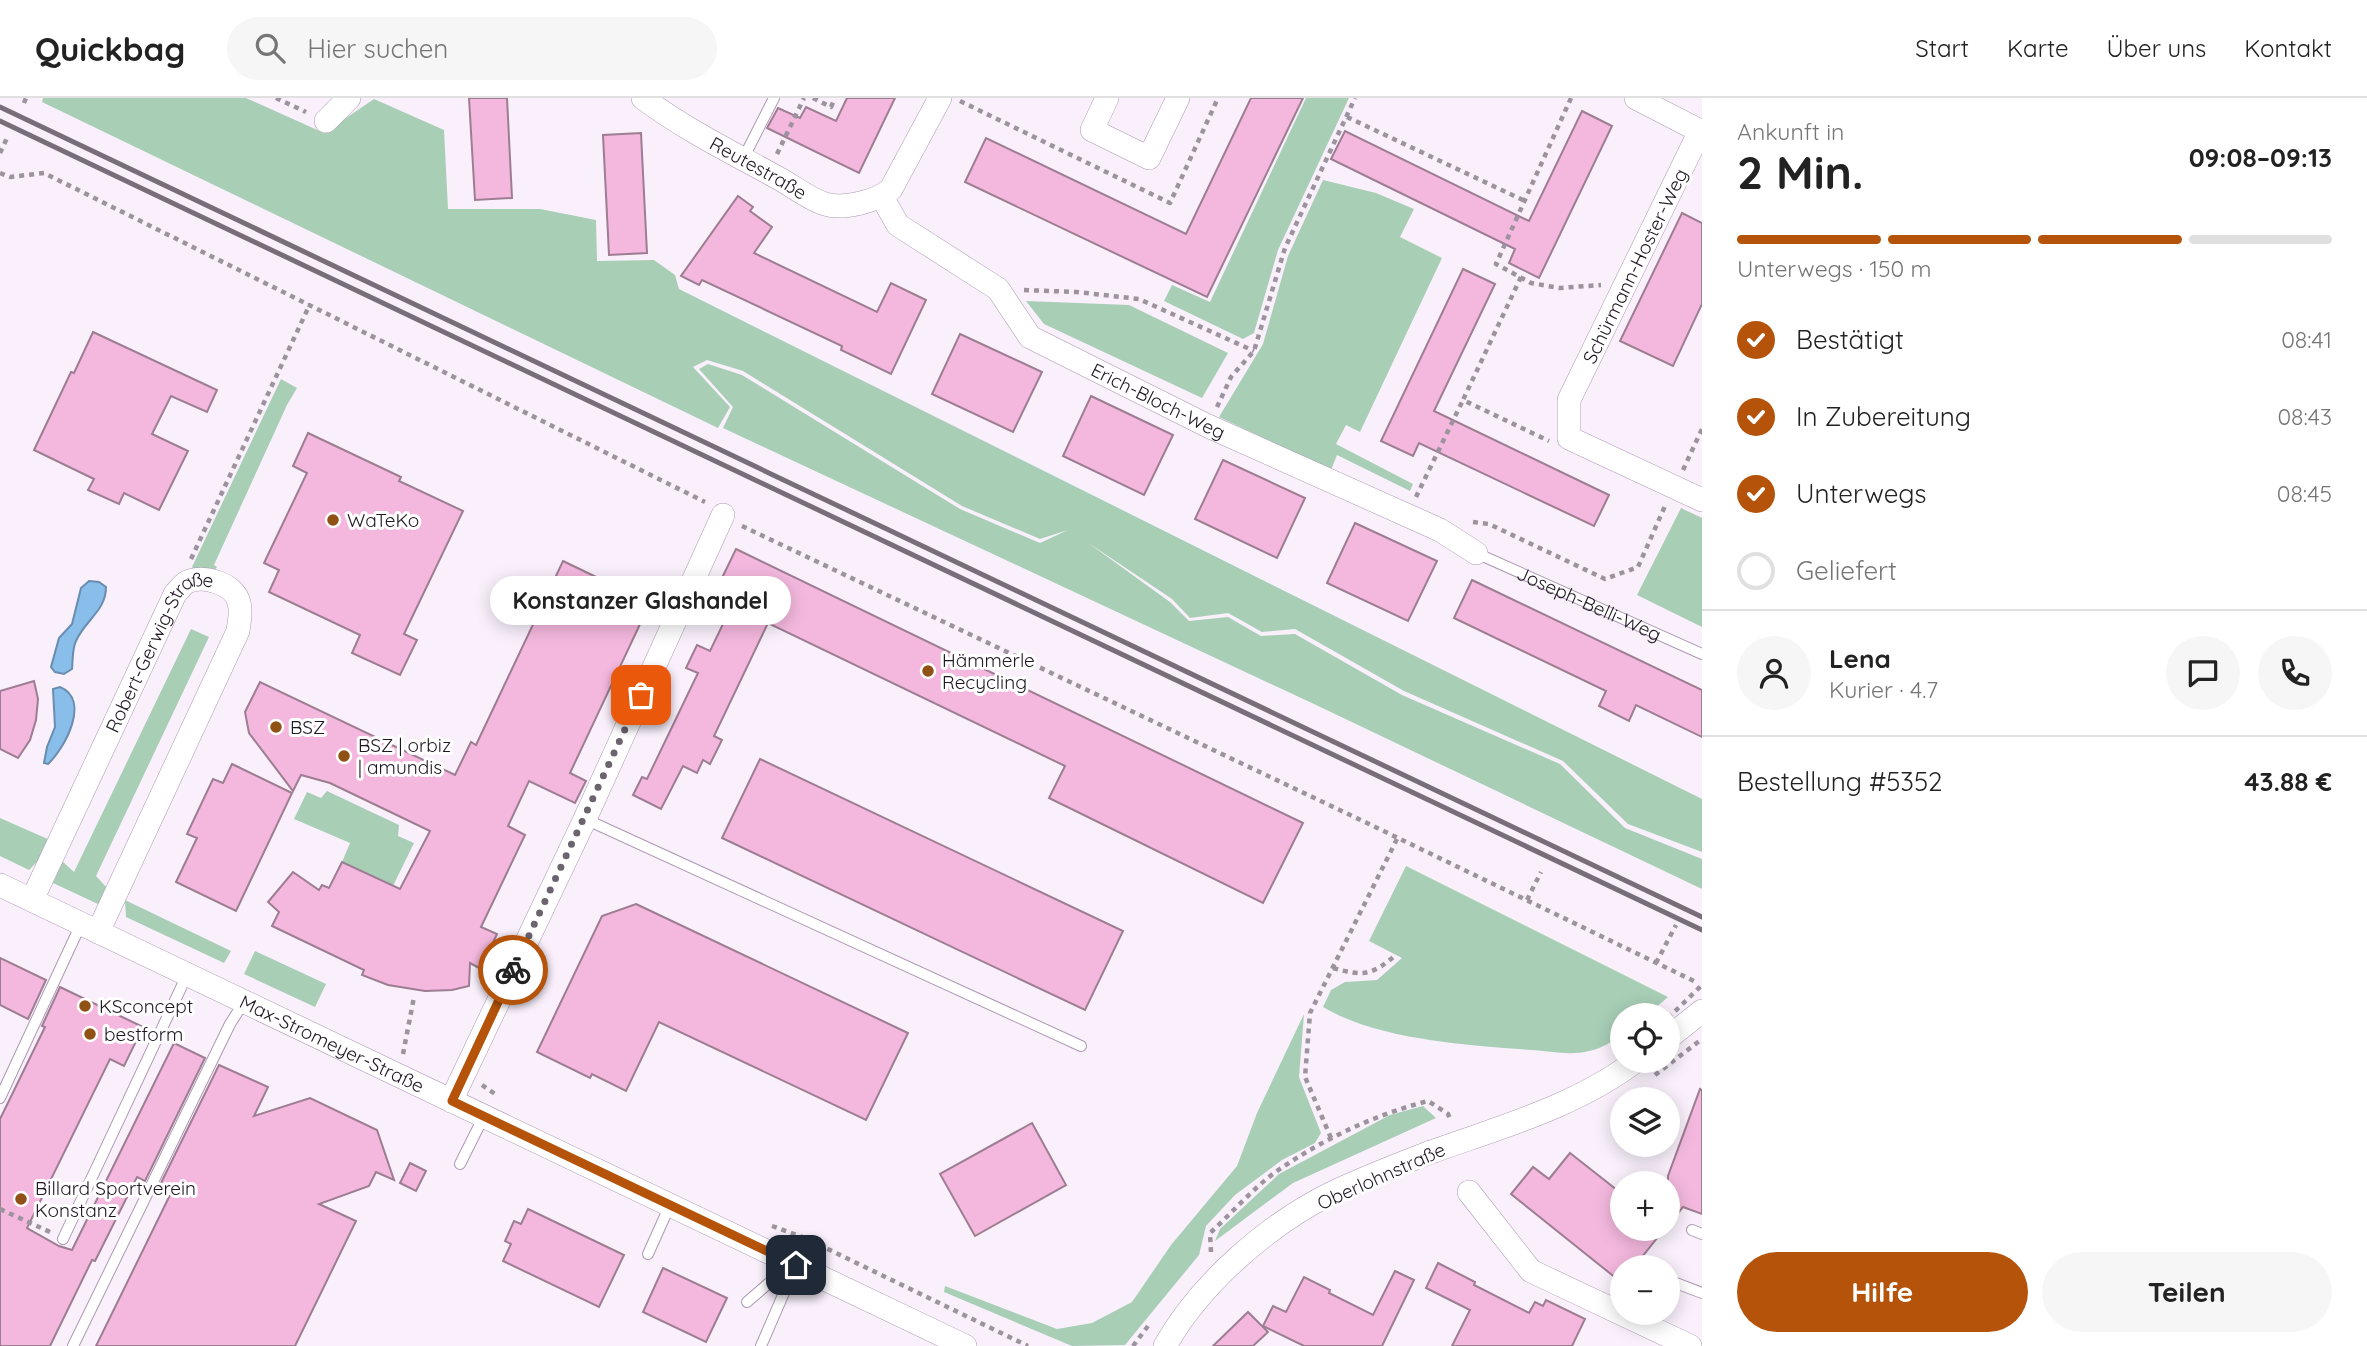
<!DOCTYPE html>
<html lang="de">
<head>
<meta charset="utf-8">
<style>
	body { margin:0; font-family:Quicksand,sans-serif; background:#f6f6f6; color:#222; height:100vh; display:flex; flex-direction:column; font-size:26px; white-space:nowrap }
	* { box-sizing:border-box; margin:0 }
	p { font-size:23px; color:#767676 }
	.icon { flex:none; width:38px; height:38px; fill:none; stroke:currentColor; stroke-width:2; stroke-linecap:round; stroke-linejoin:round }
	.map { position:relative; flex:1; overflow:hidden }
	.details { display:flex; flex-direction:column; background:#fff; width:665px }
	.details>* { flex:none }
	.controls { position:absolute; left:1610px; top:905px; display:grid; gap:14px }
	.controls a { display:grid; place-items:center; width:70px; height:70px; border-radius:50%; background:#fff; box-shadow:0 4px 18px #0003; font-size:35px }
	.pin { position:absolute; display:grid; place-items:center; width:60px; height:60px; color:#fff; margin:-30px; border-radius:14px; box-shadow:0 4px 10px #0006 }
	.courier { position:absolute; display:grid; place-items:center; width:70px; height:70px; margin:-35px; border:5px solid #b45309; border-radius:50%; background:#fff; color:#222; box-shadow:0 2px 9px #0007 }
	.bubble { position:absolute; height:49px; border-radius:24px; background:#fff; box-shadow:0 4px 18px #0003; font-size:23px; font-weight:700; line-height:49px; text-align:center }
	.overview em { font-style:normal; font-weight:700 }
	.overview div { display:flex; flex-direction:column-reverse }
	.overview { display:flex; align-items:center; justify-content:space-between; height:119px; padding:0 35px }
	h1 { font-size:46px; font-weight:700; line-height:52px }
	.bar { display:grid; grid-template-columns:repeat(4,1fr); gap:10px 7px; align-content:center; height:84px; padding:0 35px }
	.bar i { height:9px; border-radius:5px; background:#e0e0e0 }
	.bar .current { background:#b45309 }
	.bar p { grid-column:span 4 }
	.line { display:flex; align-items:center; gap:18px; padding:0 35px; border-top:2px solid #e0e0e0 }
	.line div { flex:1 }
	.round { display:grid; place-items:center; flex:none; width:74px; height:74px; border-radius:37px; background:#f6f6f6 }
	ol { padding:0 35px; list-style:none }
	li { display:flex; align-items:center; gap:21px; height:77px }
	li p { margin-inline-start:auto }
	li .icon { padding:7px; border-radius:50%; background:#b45309; color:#fff; stroke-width:4 }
	li:last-child { color:#767676 }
	li i { width:38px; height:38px; border:4px solid #e0e0e0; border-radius:50% }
	.cta { display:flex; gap:14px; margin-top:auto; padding:14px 35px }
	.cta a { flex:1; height:80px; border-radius:42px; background:#b45309; color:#fff; font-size:28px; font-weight:700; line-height:80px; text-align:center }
	.cta a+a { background:#f6f6f6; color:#222 }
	header { display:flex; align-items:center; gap:42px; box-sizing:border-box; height:98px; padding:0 35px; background:#fff; border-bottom:2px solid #e0e0e0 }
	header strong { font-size:33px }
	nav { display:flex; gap:38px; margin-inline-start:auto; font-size:24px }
	.search { width:490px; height:63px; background:#f6f6f6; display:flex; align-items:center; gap:18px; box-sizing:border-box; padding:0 24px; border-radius:38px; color:#767676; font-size:26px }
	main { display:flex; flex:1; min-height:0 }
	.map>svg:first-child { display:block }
	.green { fill:#a8ceb6 }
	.water { fill:#89beeb; stroke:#698caf; stroke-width:2 }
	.building { fill:#f4b8de; stroke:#9d7d91; stroke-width:2 }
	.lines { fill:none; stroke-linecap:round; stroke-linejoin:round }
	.lane-casing { stroke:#ae98b5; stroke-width:12 }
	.street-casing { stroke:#ae98b5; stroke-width:24 }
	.path { stroke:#9c939f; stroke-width:4.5; stroke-dasharray:5 5; stroke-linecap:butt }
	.lane { stroke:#fff; stroke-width:10 }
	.street { stroke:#fff; stroke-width:23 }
	.rail { stroke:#766e79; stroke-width:5 }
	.street-bridge-casing { stroke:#ae98b5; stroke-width:24; stroke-linecap:butt }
	.path-bridge { stroke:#9c939f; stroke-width:4.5; stroke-dasharray:5 5; stroke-linecap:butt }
	.street-bridge { stroke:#fff; stroke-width:23 }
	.done { stroke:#6b636e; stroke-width:7; stroke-dasharray:0 12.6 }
	.route { stroke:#b45309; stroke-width:9 }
	.poi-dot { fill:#8f5214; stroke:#fff; stroke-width:2.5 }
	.labels { text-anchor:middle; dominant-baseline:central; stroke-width:6; stroke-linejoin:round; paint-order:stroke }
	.street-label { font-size:19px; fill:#1f1722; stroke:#fff }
	.poi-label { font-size:19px; fill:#1f1722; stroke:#fff; text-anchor:start }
</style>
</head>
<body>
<header>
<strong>Quickbag</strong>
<div class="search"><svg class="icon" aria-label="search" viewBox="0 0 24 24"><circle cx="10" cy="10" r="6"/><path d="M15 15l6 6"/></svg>Hier suchen</div>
<nav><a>Start</a><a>Karte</a><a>Über uns</a><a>Kontakt</a></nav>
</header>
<main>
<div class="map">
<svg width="1702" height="1248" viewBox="0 0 1702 1248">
	<rect width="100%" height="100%" fill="#f9f0fc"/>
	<g class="green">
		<path d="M 43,0 L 246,0 L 324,35 L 374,1 L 444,32 L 448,111 L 540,111 L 596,122 L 597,163 L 654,162 L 675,177 L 679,191 L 1702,701 L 1702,754 L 1628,726 L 1563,663 L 1404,593 L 1295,531 L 1262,534 L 1228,515 L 1190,520 L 1172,501 L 1087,444 L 1170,504 L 1189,523 L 1228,519 L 1261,538 L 1295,536 L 1402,597 L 1560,666 L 1625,730 L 1702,761 L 1702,791 L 1314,606 L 723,330 L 733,309 L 699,271 L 708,266 L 742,277 L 960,411 L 1040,445 L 1068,432 L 1040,441 L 962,408 L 743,273 L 707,262 L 693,269 L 730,309 L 718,330 L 42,4 Z"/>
		<path d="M 1306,0 L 1349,0 L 1278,152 L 1254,235 L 1243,241 L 1164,203 L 1172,187 L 1210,204 Z"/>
		<path d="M 1323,82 L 1376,95 L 1414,111 L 1400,139 L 1442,160 L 1360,334 L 1346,327 L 1336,346 L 1413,386 L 1410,393 L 1337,357 L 1331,372 L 1219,319 L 1263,246 L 1288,158 Z"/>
		<path d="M 1026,203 L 1129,207 L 1228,255 L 1202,300 L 1044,226 Z"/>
		<path d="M 281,281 L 297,290 L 287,307 L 214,467 L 217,469 L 214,473 L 196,475 L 192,469 Z"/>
		<path d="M 1681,410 L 1702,420 L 1702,529 L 1637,497 Z"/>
		<path d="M 191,531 L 209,539 L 96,778 L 108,791 L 100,807 L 53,785 L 62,763 L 74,774 Z"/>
		<path d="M 327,693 L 399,727 L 398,738 L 414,745 L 393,788 L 342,764 L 350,745 L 294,721 L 307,694 L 321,700 Z"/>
		<path d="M 0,720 L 50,742 L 44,757 L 29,772 L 0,758 Z"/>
		<path d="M 1406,768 L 1668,899 L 1647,917 L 1622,917 L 1622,936 C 1613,943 1601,951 1589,953 C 1571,958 1549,953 1531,952 C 1467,947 1378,942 1323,909 L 1331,892 L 1345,884 L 1377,882 L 1402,860 L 1369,843 Z"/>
		<path d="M 125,802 L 231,853 L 224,865 L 126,819 Z"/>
		<path d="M 255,853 L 326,886 L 315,909 L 244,876 Z"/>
		<path d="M 1304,916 L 1299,979 L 1321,1035 L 1315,1045 L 1282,1062 L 1235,1097 L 1206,1128 L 1199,1157 L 1125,1247 L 1072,1248 L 944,1194 L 945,1188 L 1057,1231 L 1092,1225 L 1132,1204 L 1171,1147 L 1237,1068 L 1257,1015 Z"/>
		<path d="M 1423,1008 L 1436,1020 L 1293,1085 L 1215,1143 L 1220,1131 L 1279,1076 L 1390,1017 Z"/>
	</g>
	<g class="water">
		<path d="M 89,483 L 99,484 L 106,489 C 106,513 85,522 76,543 C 72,551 73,562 72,571 L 64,576 L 55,574 L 51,569 L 59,540 L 72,526 L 81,490 Z"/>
		<path d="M 60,589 C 91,602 65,650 48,666 L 44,665 L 47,649 L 55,629 L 53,591 Z"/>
	</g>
	<g class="building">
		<path d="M 469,0 L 507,0 L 512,100 L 475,102 Z"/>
		<path d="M 847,0 L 895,0 L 859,75 L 767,30 L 778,10 L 800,20 L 806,9 L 836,23 Z"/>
		<path d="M 1251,0 L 1303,0 L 1207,199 L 965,84 L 986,40 L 1186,136 Z"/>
		<path d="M 1582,13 L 1612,28 L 1539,180 L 1509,165 L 1515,151 L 1331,61 L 1345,33 L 1529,123 Z"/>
		<path d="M 641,35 L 647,155 L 609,157 L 603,37 Z"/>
		<path d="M 738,98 L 753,109 L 750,113 L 772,129 L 754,155 L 877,214 L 891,185 L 926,202 L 891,276 L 841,252 L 842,248 L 702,182 L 699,187 L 681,178 Z"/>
		<path d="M 1682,115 L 1702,125 L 1702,206 L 1673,268 L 1620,243 Z"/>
		<path d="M 1463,171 L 1495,186 L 1434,313 L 1609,397 L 1594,428 L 1419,345 L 1413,358 L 1381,343 Z"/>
		<path d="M 93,234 L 217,292 L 207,314 L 171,298 L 152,336 L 188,353 L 159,412 L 124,395 L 119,406 L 88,392 L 94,381 L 34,352 L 71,274 L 74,275 Z"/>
		<path d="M 960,236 L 1042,274 L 1013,334 L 932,296 Z"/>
		<path d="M 1091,298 L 1173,337 L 1144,397 L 1063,358 Z"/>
		<path d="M 308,335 L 401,379 L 399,383 L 463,413 L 404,536 L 417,542 L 400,577 L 352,555 L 360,537 L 269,494 L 279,472 L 264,465 L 307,375 L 293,368 Z"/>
		<path d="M 1223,362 L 1305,400 L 1277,460 L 1195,421 Z"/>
		<path d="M 1355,425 L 1437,463 L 1408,523 L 1327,485 Z"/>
		<path d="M 736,451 L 1303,725 L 1263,805 L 1049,700 L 1065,668 L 768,525 L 714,638 L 722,642 L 710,666 L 703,662 L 697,675 L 683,668 L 661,711 L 633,697 L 642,679 L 647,681 L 698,575 L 686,570 L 697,547 L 710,553 L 740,491 L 721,482 Z"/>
		<path d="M 563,463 L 650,505 L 570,675 L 586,683 L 575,705 L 529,683 L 508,728 L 525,737 L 481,829 L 497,836 L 481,871 L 470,865 L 469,888 L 452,892 L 425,893 L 388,887 L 362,877 L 364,872 L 272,828 L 279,814 L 268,804 L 293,774 L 319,792 L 322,787 L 329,790 L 342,764 L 400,791 L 430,733 L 330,685 L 301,677 L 293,693 L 249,635 L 245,614 L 260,584 L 455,677 L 471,644 L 476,647 Z"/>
		<path d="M 1472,482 L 1702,592 L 1702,639 L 1636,607 L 1629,623 L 1599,608 L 1606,593 L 1454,520 Z"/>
		<path d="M 34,583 L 38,601 L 36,622 L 30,642 L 18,660 L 0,651 L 0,593 Z"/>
		<path d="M 760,661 L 1123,833 L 1085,912 L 722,740 Z"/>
		<path d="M 232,666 L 292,695 L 236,813 L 176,784 L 197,740 L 187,736 L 213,681 L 223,685 Z"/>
		<path d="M 636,806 L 908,935 L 866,1022 L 659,924 L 626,993 L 592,976 L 590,980 L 537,954 L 602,818 Z"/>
		<path d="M 0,860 L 46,882 L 28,921 L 0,907 Z"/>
		<path d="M 60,889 L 143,929 L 124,968 L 110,961 L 27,1130 L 59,1148 L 72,1152 L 174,945 L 205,960 L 145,1083 L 137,1079 L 95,1163 L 92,1162 L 50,1248 L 0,1248 L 0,1021 L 45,929 L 42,928 Z"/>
		<path d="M 219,967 L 268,989 L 254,1018 L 310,1000 L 377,1032 L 394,1082 L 376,1074 L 369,1088 L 319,1106 L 356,1123 L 295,1248 L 96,1248 L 171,1095 L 159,1089 Z"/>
		<path d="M 1700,991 L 1702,992 L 1702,1116 L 1683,1109 L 1668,1128 L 1668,1078 Z"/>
		<path d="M 1032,1025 L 1066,1087 L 975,1138 L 940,1076 Z"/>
		<path d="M 1570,1055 L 1622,1096 L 1622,1130 L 1665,1130 L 1634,1169 L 1622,1169 L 1622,1185 L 1511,1096 L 1533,1069 L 1549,1081 Z"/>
		<path d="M 410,1065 L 426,1073 L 416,1093 L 400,1085 Z"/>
		<path d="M 528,1111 L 624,1157 L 599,1209 L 503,1163 L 511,1146 L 505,1143 L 514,1123 L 521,1126 Z"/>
		<path d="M 1438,1165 L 1475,1184 L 1474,1187 L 1529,1215 L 1535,1204 L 1543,1208 L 1546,1202 L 1585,1221 L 1572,1248 L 1452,1248 L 1470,1212 L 1426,1190 Z"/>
		<path d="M 663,1170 L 727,1200 L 706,1244 L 643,1214 Z"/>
		<path d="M 1395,1173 L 1414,1182 L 1382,1248 L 1304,1248 L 1263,1228 L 1273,1208 L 1286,1214 L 1304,1179 L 1330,1192 L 1329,1195 L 1373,1217 Z"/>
		<path d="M 1248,1214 L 1268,1234 L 1253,1248 L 1213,1248 Z"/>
	</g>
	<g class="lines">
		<g class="lane-casing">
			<g id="lane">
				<path d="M 743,61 L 774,0"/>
				<path id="s1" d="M 1476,455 L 1702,556"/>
				<path d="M 585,721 L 1081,948"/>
				<path d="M 0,1000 L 81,826"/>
				<path d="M 460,1066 L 484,1018"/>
				<path d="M 1692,1132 L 1702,1136"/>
				<path d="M 63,1141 L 187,877"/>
				<path d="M 648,1156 L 670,1107"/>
				<path d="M 1668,1182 L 1702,1195"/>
				<path d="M 747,1204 L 792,1165"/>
				<path d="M 73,1248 L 230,926 L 244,904"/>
				<path d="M 761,1248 L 796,1167"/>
			</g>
		</g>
		<g class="street-casing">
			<g id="street">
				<path id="s2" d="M 643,0 C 684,31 733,55 778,80 C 793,88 809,101 825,106 C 844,112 877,103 891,91 L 940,0"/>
				<path d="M 1107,0 L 1092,32 L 1149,60 L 1178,0"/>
				<path d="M 1636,0 L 1702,34"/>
				<path d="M 326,23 L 349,0"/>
				<path d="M 1700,33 L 1569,302 L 1569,340 L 1702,402"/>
				<path id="s3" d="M 882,99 L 898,127 L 998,191 L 1030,239 L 1208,328 L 1440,432 L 1476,455"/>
				<path id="s4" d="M 0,787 L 965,1248"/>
				<path id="s5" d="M 32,802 L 175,496 C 178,493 183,486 187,484 C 204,476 235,486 239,505 C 242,514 239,524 238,533 L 98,834"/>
				<path d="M 1668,940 L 1702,913"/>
				<path d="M 451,1003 L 585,721 L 723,417"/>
				<path d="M 1469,1094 L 1531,1173 L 1690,1248"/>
				<path d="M 1165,1248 C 1200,1186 1267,1127 1332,1095 C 1364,1080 1397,1067 1431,1054"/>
			</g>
		</g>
		<g class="path">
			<path d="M 276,0 L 306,14"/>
			<path d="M 813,0 L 831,9 L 835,0"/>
			<path d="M 1571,0 L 1496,166 L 1531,185 L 1559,190 L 1601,187"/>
			<path d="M 960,3 L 1170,105 L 1218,0"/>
			<path d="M 24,5 L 26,0"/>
			<path d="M 1347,19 L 1525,103"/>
			<path d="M 0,55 L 7,40"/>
			<path d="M 777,56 L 804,0"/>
			<path d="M 0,75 L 10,79 L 44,75 L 705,404"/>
			<path d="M 1521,179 L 1463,302 L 1549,343"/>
			<path d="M 1024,192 L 1077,194 L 1139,201 L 1254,253"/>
			<path d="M 1217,309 L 1231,279 L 1254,253 L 1285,150 L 1355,0"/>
			<path d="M 1683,372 L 1702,331"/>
			<path d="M 1416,399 L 1463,302"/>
			<path d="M 1473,424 L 1489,426 L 1605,481 L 1638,469 L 1665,408"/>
			<path d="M 742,428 L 1367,725 L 1696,884"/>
			<path d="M 191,461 L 310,206"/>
			<path d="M 1527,802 L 1541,774"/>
			<path d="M 1656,865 L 1676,827"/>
			<path d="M 1333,870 C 1365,879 1372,877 1397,856"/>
			<path d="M 403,956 L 414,899"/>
			<path d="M 482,987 L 498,998"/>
			<path d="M 1331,1040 L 1305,979 L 1310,915 L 1397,741"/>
			<path d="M 0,1111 L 50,1134"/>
			<path d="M 772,1128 L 805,1140 L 1028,1248"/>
			<path d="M 1211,1154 L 1210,1135 C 1232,1115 1253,1090 1277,1073 C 1323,1041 1374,1017 1428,1003 L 1448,1016 L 1451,1023"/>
			<path d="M 1133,1248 L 1151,1224"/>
		</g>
		<use href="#lane" class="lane"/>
		<use href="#street" class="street"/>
		<g class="rail">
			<path d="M 0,9 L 1702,819"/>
			<path d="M 0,23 L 1702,832"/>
		</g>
		<g class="street-bridge-casing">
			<path id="street-bridge" d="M 1431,1054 C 1501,1029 1577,1008 1637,962"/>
		</g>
		<g class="path-bridge">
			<path d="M 1668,920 L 1702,887"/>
			<path d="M 1655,977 L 1702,941"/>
		</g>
		<use href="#street-bridge" class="street-bridge"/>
	</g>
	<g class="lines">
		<path class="done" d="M 513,872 L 641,597"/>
		<path class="route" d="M 513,872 L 452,1003 L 796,1167"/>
	</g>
	<g class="poi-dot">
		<circle cx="333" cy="422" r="7"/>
		<circle cx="928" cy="573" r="7"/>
		<circle cx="276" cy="629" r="7"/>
		<circle cx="344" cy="658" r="7"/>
		<circle cx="85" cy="908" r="7"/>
		<circle cx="90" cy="936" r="7"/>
		<circle cx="21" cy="1101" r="7"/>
	</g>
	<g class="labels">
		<g class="street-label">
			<text stroke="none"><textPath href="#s2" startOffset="135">Reutestraße</textPath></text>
			<text transform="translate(1635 168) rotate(-64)">Schürmann-Hoster-Weg</text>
			<text stroke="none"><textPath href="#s3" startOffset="352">Erich-Bloch-Weg</textPath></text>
			<text stroke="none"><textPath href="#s1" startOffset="124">Joseph-Belli-Weg</textPath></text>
			<text stroke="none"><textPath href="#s5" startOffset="284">Robert-Gerwig-Straße</textPath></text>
			<text stroke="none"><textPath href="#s4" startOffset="368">Max-Stromeyer-Straße</textPath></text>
			<text transform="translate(1381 1078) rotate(-24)">Oberlohnstraße</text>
		</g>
		<g class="poi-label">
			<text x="347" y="422">WaTeKo</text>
			<text x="942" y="562">Hämmerle<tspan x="942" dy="22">Recycling</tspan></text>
			<text x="290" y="629">BSZ</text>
			<text x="358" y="647">BSZ | orbiz<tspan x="358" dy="22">| amundis</tspan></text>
			<text x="99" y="908">KSconcept</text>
			<text x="104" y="936">bestform</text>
			<text x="35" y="1090">Billard Sportverein<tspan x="35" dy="22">Konstanz</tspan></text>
		</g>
	</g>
</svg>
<div class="controls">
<a><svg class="icon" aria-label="locate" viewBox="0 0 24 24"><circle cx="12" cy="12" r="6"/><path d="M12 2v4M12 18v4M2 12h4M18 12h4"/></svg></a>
<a><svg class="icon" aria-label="layers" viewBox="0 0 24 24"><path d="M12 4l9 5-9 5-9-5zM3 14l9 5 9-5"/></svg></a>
<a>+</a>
<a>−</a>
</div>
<div class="pin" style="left:641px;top:597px;background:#ea580c"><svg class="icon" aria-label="bag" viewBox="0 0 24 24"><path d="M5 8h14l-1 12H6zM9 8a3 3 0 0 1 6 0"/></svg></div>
<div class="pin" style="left:796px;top:1167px;background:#1f2937"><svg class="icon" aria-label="home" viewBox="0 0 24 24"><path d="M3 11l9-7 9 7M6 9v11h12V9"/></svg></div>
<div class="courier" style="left:513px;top:872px"><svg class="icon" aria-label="bike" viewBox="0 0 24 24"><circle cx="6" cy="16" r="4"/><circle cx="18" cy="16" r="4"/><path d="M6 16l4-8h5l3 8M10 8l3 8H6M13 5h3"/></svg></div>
<div class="bubble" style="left:490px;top:478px;width:301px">Konstanzer Glashandel</div>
</div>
<section class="details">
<div class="overview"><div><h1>2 Min.</h1><p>Ankunft in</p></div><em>09:08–09:13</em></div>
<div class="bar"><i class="current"></i><i class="current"></i><i class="current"></i><i></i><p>Unterwegs · 150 m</p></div>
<ol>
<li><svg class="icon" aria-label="check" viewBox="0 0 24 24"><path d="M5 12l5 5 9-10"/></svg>Bestätigt<p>08:41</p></li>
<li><svg class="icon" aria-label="check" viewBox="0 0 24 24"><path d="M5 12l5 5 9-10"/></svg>In Zubereitung<p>08:43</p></li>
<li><svg class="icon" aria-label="check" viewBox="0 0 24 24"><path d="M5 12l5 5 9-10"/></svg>Unterwegs<p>08:45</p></li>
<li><i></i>Geliefert</li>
</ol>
<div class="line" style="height:126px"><a class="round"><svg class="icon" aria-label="person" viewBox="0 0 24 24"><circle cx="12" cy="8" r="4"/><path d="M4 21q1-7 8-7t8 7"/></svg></a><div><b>Lena</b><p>Kurier · 4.7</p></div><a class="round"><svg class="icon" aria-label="chat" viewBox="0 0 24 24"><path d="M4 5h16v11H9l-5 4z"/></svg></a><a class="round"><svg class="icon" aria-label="phone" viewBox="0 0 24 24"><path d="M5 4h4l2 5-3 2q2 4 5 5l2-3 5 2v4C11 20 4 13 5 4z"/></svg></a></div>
<div class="line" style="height:91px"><div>Bestellung #5352</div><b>43.88 €</b></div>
<div class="cta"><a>Hilfe</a><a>Teilen</a></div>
</section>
</main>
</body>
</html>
